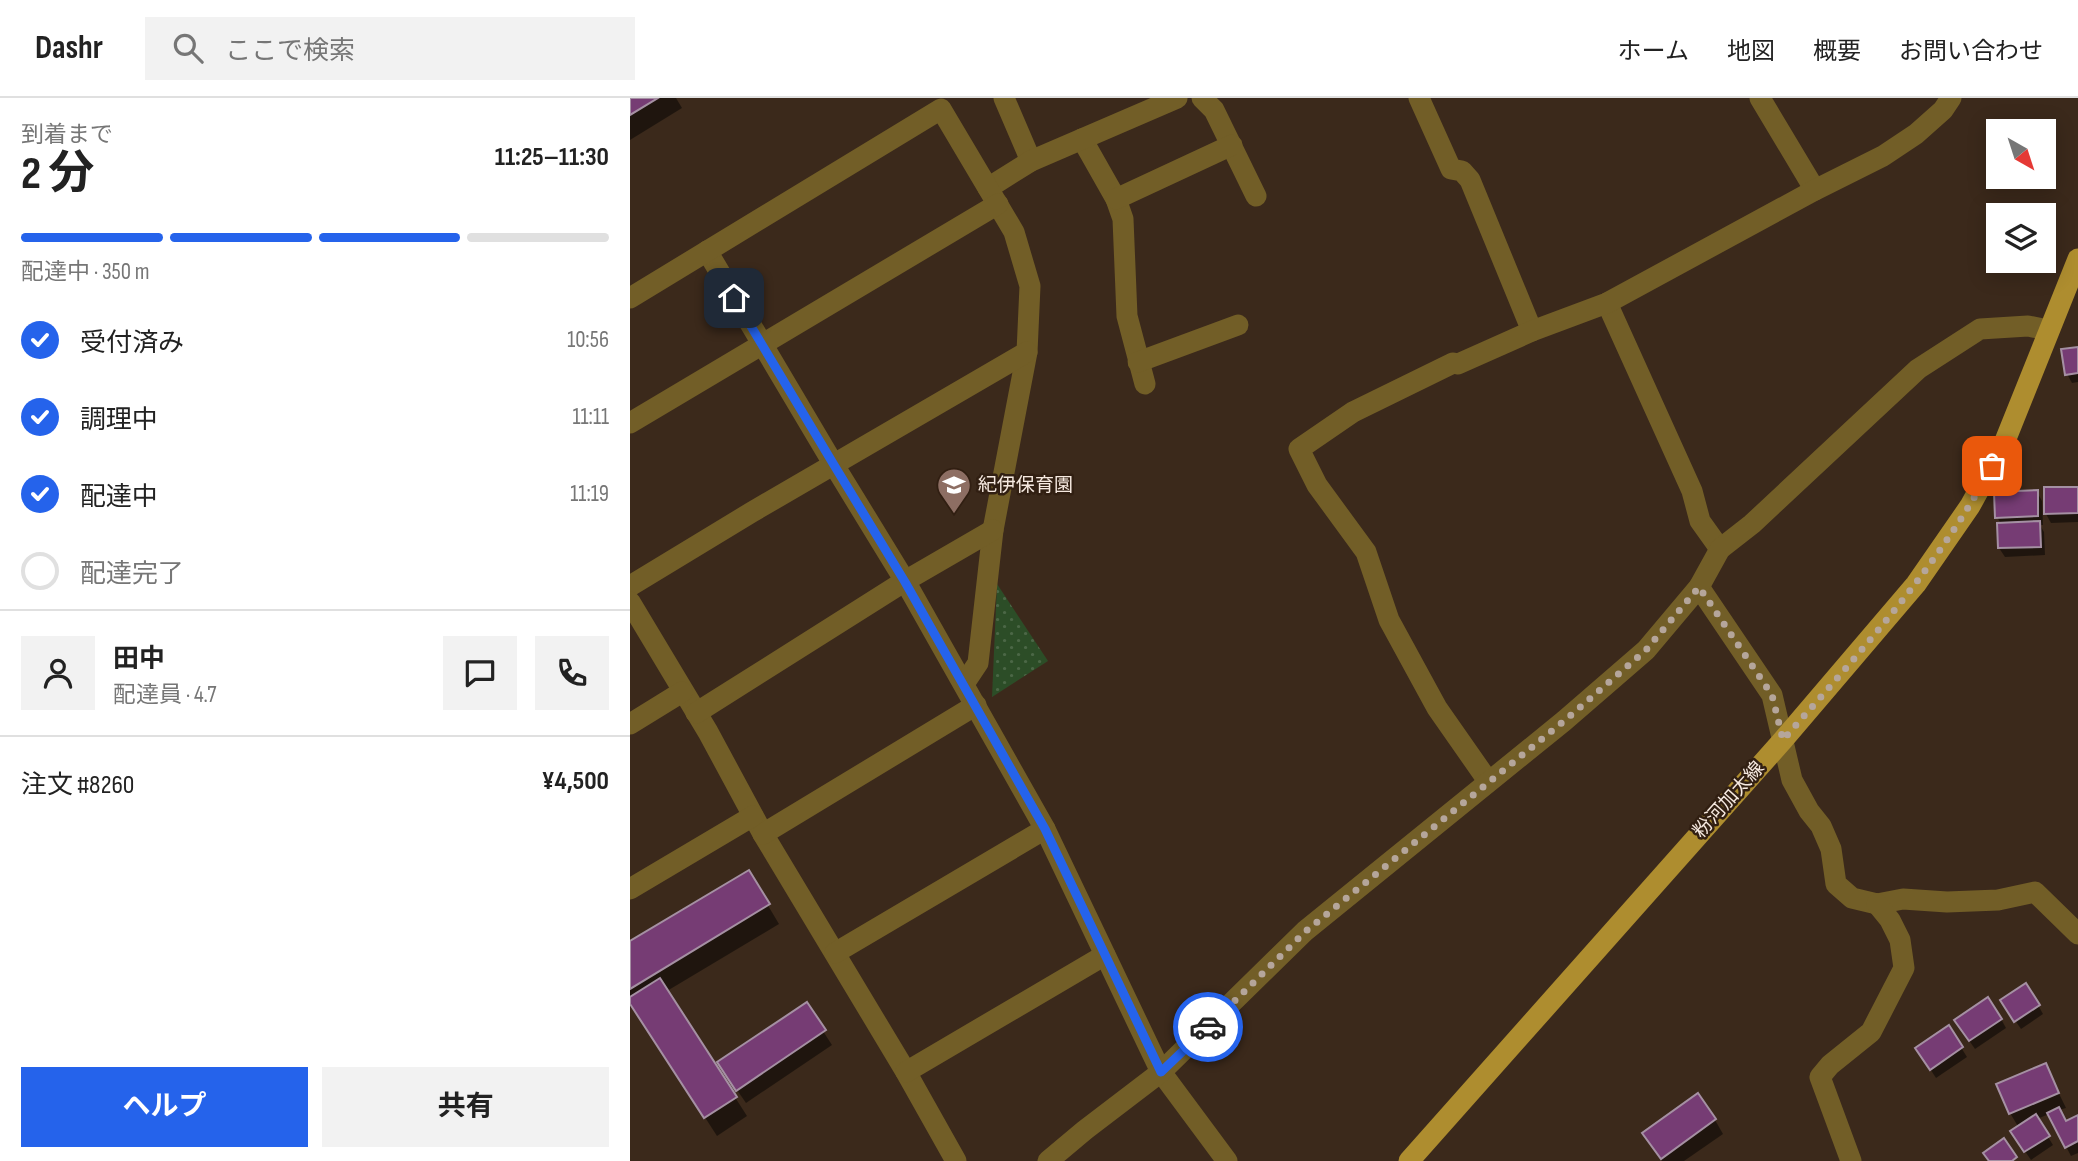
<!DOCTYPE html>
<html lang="ja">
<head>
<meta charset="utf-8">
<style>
	body { margin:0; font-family:"Sofia Sans Condensed","Noto Sans JP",sans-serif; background:#f2f2f2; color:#222; height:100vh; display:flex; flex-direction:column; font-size:26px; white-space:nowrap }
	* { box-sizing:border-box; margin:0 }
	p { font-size:23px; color:#767676 }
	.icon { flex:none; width:38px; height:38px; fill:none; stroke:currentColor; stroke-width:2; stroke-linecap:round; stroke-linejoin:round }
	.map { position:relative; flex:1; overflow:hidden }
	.panel { display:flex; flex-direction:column; background:#fff; width:630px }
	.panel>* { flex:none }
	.needle { width:46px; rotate:141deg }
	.controls { position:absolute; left:1356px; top:21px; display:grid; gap:14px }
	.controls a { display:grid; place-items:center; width:70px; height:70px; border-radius:0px; background:#fff; box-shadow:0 4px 18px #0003; font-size:35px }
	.pin { position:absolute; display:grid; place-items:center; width:60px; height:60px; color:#fff; margin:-30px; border-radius:14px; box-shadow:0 4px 10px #0006 }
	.courier { position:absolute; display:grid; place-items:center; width:70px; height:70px; margin:-35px; border:5px solid #2563eb; border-radius:50%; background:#fff; color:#222; box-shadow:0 2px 9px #0007 }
	.summary em { font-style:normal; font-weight:700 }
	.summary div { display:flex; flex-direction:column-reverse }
	.summary { display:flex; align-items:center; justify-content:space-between; height:119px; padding:0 21px }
	h1 { font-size:46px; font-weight:700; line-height:52px }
	.bar { display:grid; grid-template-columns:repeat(4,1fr); gap:10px 7px; align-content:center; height:84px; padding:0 21px }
	.bar i { height:9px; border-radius:5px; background:#e0e0e0 }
	.bar .on { background:#2563eb }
	.bar p { grid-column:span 4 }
	.line { display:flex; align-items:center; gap:18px; padding:0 21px; border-top:2px solid #e0e0e0 }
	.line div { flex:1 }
	.round { display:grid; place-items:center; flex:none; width:74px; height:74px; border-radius:0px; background:#f2f2f2 }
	ol { padding:0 21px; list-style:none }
	li { display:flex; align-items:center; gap:21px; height:77px }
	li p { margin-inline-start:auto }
	li .icon { padding:7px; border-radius:50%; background:#2563eb; color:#fff; stroke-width:4 }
	li:last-child { color:#767676 }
	li i { width:38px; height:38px; border:4px solid #e0e0e0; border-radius:50% }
	.action { display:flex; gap:14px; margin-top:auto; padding:14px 21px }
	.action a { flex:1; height:80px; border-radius:0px; background:#2563eb; color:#fff; font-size:28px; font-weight:700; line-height:80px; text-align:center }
	.action a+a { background:#f2f2f2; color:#222 }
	header { display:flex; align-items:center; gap:42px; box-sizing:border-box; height:98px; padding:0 35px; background:#fff; border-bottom:2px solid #e0e0e0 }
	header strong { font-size:33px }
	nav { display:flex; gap:38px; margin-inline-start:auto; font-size:24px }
	.search { width:490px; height:63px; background:#f2f2f2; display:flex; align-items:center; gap:18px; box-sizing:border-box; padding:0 24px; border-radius:0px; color:#767676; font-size:26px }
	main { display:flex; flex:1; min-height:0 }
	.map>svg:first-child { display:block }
	.park { fill:url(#park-dots) }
	.shadow { fill:#0007 }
	.building { fill:#763c74; stroke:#a590a3; stroke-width:2 }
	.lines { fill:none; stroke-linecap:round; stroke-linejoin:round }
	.minor { stroke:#725e27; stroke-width:21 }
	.major { stroke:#ae8d2f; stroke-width:21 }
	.done { stroke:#b5a69b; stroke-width:7; stroke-dasharray:0 12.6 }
	.route { stroke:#2563eb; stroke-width:9 }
	.labels { text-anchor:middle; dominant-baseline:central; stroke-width:5; stroke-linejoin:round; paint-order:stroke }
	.poi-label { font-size:19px; fill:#f6e9e0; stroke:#311f12; text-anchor:start }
	.street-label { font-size:19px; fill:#f6e9e0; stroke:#311f12 }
</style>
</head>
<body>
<header>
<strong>Dashr</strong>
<div class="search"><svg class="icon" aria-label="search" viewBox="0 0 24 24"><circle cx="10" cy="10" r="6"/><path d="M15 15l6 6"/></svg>ここで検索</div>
<nav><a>ホーム</a><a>地図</a><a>概要</a><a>お問い合わせ</a></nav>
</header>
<main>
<section class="panel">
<div class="summary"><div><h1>2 分</h1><p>到着まで</p></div><em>11:25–11:30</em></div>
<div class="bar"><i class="on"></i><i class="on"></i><i class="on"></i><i></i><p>配達中 · 350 m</p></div>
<ol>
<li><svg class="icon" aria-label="check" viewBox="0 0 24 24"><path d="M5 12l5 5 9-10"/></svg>受付済み<p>10:56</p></li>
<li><svg class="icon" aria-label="check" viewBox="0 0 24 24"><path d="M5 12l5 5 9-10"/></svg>調理中<p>11:11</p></li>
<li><svg class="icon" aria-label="check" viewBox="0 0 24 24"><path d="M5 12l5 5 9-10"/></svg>配達中<p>11:19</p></li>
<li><i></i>配達完了</li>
</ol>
<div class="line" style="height:126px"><a class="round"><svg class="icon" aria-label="person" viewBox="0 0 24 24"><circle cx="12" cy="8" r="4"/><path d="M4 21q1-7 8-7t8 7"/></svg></a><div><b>田中</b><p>配達員 · 4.7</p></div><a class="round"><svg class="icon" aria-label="chat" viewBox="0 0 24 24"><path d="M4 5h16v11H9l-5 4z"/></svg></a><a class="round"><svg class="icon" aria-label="phone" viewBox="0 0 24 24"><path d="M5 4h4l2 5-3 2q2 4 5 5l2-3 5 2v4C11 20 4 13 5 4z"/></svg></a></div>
<div class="line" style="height:91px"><div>注文 #8260</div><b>¥4,500</b></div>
<div class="action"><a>ヘルプ</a><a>共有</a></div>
</section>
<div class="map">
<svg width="1448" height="1063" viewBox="0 0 1448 1063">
	<defs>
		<pattern id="park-dots" width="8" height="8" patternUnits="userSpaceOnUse" patternTransform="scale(1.75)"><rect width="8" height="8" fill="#2c4d27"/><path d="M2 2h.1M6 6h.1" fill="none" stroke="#4b6746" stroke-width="1.8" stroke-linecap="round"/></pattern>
	</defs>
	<rect width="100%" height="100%" fill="#3b291b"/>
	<path class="park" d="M 367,486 L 418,563 L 362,599 Z"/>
	<g class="shadow">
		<path d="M 0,0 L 46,0 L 52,10 L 0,42 Z"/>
		<path d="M 1448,251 L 1448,284 L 1442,285 L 1437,276 Z"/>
		<path d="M 1448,390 L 1448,424 L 1421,425 L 1416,416 Z"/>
		<path d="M 1407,394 L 1412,403 L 1413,427 L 1410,427 L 1414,434 L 1415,457 L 1375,459 L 1369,450 L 1371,426 L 1367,419 Z"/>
		<path d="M 118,774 L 149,826 L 37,893 L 117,1018 L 87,1038 L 0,903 L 2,901 L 0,898 L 0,846 Z"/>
		<path d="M 176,907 L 202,947 L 116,1005 L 98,979 Z"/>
		<path d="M 1408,907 L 1413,916 L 1391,931 L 1378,912 Z"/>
		<path d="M 1371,921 L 1376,930 L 1345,951 L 1331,931 Z"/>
		<path d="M 1319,930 L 1337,959 L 1306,980 L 1293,960 Z"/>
		<path d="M 1415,967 L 1436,1010 L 1429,1012 L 1436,1025 L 1448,1019 L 1448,1055 L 1441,1058 L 1419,1016 L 1407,1021 L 1423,1047 L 1401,1062 L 1388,1043 L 1389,1030 L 1380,1015 Z"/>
		<path d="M 1085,1022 L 1093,1036 L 1054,1063 L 1032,1063 L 1023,1049 Z"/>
	</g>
	<g class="building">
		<path d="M 0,0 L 28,0 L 0,17 Z"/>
		<path d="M 1448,249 L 1448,275 L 1435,277 L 1431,251 Z"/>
		<path d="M 1414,389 L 1448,389 L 1448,415 L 1414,416 Z"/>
		<path d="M 1408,392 L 1408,418 L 1365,420 L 1364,394 Z"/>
		<path d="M 1410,423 L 1411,449 L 1368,450 L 1367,425 Z"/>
		<path d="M 119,772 L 140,806 L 0,891 L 0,843 Z"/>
		<path d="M 30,880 L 107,999 L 74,1020 L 0,906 L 0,899 Z"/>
		<path d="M 1396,885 L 1410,907 L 1384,924 L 1370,902 Z"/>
		<path d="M 1358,899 L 1372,921 L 1339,943 L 1324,922 Z"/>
		<path d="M 177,904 L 196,932 L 106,993 L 87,964 Z"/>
		<path d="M 1319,927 L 1333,949 L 1300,972 L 1285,950 Z"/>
		<path d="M 1416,965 L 1429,995 L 1379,1016 L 1366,986 Z"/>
		<path d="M 1068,995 L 1086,1021 L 1031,1061 L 1012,1035 Z"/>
		<path d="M 1429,1009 L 1436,1023 L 1448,1017 L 1448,1043 L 1435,1050 L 1417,1015 Z"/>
		<path d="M 1406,1016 L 1420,1038 L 1394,1054 L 1380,1033 Z"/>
		<path d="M 1374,1040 L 1387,1059 L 1382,1063 L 1359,1063 L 1353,1055 Z"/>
	</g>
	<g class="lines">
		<g class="minor">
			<path d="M 374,0 L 401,63"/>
			<path d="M 572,0 L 584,12 L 626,98"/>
			<path d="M 789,0 L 821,71 L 832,73 L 840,82 L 902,233"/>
			<path d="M 1130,0 L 1185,92"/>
			<path d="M 452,41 L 486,101 L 493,121 L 497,218 L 515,286"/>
			<path d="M 358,90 L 401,63 L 547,0"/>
			<path d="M 486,101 L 602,47"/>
			<path d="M 77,153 L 204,367 L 275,483 L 415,731 L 531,974 L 597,1063"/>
			<path d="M 0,200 L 311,11 L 384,134 L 400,188 L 397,254 L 363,432 L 348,565 L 334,586"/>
			<path d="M 977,205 L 1062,393 L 1070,423 L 1090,451"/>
			<path d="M 508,264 L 608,227"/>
			<path d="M 0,325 L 368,106"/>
			<path d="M 0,488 L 122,414 L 397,254"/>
			<path d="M 1069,489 L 1142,597 L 1162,682 L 1179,713 L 1191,728 L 1201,751 L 1206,786 L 1222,800 L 1247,806 L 1273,801 L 1317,804 L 1368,802 L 1405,794 L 1448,836"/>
			<path d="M 0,504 L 78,634 L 133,736 L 276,974 L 326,1063"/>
			<path d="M 66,615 L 275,483 L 363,432"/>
			<path d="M 0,626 L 52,594"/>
			<path d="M 858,683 L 807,610 L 759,522 L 736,454 L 687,387 L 669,351 L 723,314 L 823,265 L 828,266 L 902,233 L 977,205 L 1185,92 L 1253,58 L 1286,36 L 1313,12 L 1321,0"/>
			<path d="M 133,736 L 346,607"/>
			<path d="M 0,791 L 123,718"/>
			<path d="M 205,855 L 415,731"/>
			<path d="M 276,974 L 475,857"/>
			<path d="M 418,1063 L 455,1032 L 531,974 L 675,833 L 934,623 L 1016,552 L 1069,489 L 1090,451 L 1122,426 L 1288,271 L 1350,231 L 1398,228 L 1418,232"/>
			<path d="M 1221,1063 L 1190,979 L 1200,967 L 1241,934 L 1274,870 L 1270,842 L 1260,822 L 1247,806"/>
		</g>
		<path class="major" d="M 779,1063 L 1153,642 L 1286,486 L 1340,408 L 1373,348 L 1448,161"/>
	</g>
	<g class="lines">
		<path class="done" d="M 578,929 L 676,833 L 934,623 L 1016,552 L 1069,489 L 1142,597 L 1153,642 C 1229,555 1307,471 1362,368"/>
		<path class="route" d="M 104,200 L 204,367 L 275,484 L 415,731 L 531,974 L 578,929"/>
	</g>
	<defs>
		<g id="school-pin" transform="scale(1.75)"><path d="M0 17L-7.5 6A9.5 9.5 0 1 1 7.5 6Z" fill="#8d6e63" stroke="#311f12"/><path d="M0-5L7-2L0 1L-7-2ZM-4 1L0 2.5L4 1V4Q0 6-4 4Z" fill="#fff"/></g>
	</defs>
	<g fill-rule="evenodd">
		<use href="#school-pin" x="324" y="387"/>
	</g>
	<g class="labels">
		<g class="poi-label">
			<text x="348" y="387">紀伊保育園</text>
		</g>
		<g class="street-label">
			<text transform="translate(1099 702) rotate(-48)">粉河加太線</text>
		</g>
	</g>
</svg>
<div class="controls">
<a><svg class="needle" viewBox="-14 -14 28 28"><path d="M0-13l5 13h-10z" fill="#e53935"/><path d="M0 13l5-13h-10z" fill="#767676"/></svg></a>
<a><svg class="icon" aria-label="layers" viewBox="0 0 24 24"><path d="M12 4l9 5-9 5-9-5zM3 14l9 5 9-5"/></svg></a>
</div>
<div class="pin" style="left:1362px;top:368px;background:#ea580c"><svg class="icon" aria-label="bag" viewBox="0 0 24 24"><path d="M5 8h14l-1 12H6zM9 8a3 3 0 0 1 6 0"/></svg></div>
<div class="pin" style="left:104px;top:200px;background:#1f2937"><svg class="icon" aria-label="home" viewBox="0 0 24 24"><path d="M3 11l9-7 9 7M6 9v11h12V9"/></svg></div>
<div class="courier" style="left:578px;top:929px"><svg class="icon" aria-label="car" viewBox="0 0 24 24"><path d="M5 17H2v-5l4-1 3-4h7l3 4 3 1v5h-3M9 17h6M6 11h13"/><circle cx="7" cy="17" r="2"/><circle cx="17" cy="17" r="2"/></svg></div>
</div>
</main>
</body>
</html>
